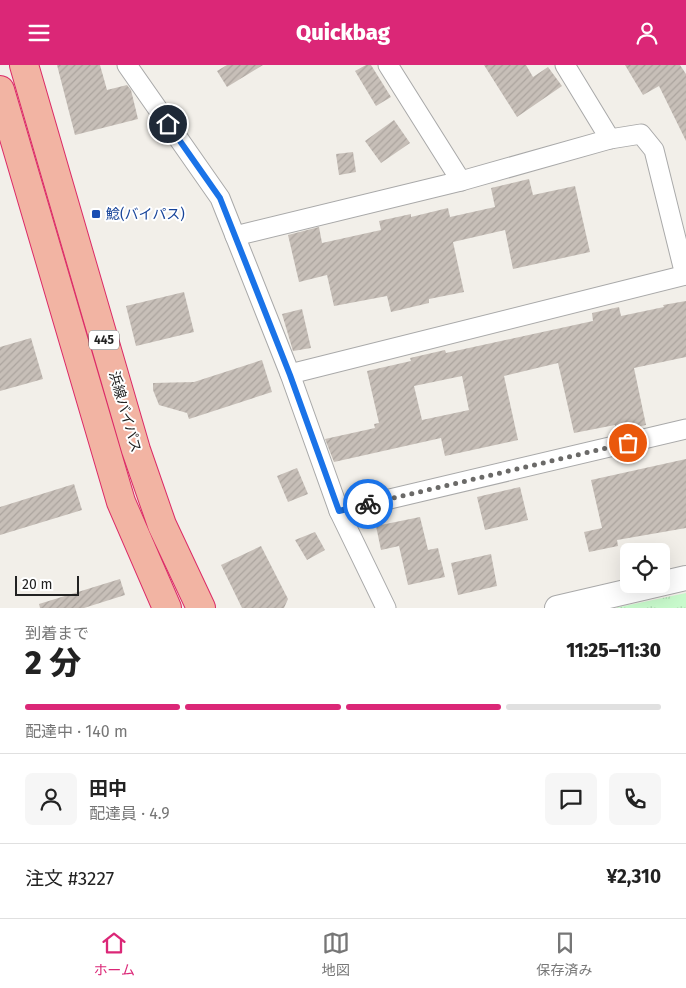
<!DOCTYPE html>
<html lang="ja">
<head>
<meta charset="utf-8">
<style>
	body { margin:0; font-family:"Fira Sans","Noto Sans JP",sans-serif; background:#f6f6f6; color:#222; height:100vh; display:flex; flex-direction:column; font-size:19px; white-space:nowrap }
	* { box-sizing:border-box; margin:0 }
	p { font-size:16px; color:#767676 }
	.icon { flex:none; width:28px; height:28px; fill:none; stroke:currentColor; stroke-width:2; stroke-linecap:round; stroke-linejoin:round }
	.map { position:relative; height:543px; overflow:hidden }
	.details { display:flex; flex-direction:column; background:#fff; flex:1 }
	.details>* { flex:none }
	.fabs { position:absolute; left:620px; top:478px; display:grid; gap:10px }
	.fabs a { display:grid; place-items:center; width:50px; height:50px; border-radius:8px; background:#fff; box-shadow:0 5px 20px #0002; font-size:25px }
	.scale { position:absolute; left:15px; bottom:12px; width:64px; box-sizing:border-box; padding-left:5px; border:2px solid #222; border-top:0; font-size:14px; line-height:18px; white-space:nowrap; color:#222; -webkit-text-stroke:4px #fff; paint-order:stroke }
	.pin { position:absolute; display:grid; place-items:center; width:42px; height:42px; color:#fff; margin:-21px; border:2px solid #fff; border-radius:50%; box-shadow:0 1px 5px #0007 }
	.courier { position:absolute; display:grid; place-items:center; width:50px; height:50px; margin:-25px; border:4px solid #1a73e8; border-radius:50%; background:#fff; color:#222; box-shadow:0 1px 6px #0007 }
	.summary em { font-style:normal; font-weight:800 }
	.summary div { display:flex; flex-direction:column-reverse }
	.summary { display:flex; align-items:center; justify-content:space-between; height:85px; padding:0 25px }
	h1 { font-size:32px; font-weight:800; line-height:38px }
	.bar { display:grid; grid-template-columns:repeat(4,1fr); gap:8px 5px; align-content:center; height:60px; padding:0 25px }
	.bar i { height:6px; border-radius:4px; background:#e0e0e0 }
	.bar .current { background:#db2777 }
	.bar p { grid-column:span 4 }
	.line { display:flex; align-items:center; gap:12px; padding:0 25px; border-top:1px solid #e0e0e0 }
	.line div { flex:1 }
	.round { display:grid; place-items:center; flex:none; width:52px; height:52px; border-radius:8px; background:#f6f6f6 }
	header { display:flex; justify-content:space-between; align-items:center; height:65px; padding:0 25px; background:#db2777; color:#fff; font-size:22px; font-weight:800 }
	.tab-bar { display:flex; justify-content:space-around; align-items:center; height:70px; border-top:1px solid #e0e0e0; background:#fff; font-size:14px; color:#767676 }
	.tab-bar a { display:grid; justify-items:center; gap:2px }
	.tab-bar .current { color:#db2777 }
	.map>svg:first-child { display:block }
	.park { fill:url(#park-tufts) }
	.building { fill:url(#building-hatch); fill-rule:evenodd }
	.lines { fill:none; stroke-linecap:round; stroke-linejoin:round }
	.minor-casing { stroke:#a9a9a9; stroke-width:21 }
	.tertiary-casing { stroke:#a9a9a9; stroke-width:26 }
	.trunk-casing { stroke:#dc2a67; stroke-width:30 }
	.minor { stroke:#fff; stroke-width:19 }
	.tertiary { stroke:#fff; stroke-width:24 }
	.trunk { stroke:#f2b4a3; stroke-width:28 }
	.done { stroke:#6b6a68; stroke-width:5; stroke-dasharray:0 9 }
	.route { stroke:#1a73e8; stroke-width:6 }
	.transit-dot { fill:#1a4fb4; stroke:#fff; stroke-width:2 }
	.labels { text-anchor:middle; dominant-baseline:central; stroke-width:4; stroke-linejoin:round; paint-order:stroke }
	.shield { fill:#fff; stroke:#646464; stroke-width:1 }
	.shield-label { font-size:12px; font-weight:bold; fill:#222 }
	.transit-label { font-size:14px; fill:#164399; stroke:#fff; text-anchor:start }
	.street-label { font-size:14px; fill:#222; stroke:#fff }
</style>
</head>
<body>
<header><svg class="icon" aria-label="menu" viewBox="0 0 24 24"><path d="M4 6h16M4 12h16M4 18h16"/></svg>Quickbag<svg class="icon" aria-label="person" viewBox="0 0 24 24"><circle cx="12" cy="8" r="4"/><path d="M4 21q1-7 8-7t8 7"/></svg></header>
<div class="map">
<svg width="686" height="543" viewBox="0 0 686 543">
	<defs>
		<pattern id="park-tufts" width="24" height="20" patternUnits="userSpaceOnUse" patternTransform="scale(1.25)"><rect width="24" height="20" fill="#c8facc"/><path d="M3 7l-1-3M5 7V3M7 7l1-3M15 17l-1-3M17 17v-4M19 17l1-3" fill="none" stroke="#acd6af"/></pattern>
		<pattern id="building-hatch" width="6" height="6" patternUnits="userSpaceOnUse" patternTransform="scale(1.25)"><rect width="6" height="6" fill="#c7bfb8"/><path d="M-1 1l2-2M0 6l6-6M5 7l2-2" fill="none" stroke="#aba49e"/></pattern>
	</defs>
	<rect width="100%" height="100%" fill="#f2efe9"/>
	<path class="park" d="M 686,528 L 686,543 L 615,543 Z"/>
	<g class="building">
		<path d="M 57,0 L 100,0 L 107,25 L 127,20 L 131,25 L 138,54 L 75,70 Z"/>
		<path d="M 227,0 L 263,0 L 227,22 L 217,6 Z"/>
		<path d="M 366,0 L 371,0 L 391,32 L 376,41 L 355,6 Z"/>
		<path d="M 484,0 L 526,0 L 533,12 L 548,2 L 562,21 L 517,52 Z"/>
		<path d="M 625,0 L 680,0 L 686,9 L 686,76 L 659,21 L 643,30 Z"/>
		<path d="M 394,55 L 410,78 L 381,98 L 365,76 Z"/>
		<path d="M 353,87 L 356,107 L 339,110 L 336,89 Z"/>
		<path d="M 529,114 L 533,130 L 575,121 L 590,187 L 513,204 L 505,165 L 453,177 L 464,227 L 429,234 L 429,238 L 391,247 L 387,231 L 334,241 L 327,210 L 299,217 L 288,170 L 319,162 L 322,178 L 381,165 L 379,156 L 411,149 L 411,152 L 448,143 L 450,152 L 495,142 L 491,123 Z"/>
		<path d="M 184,227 L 194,267 L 136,281 L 126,241 Z"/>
		<path d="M 686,236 L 686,292 L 634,303 L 646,360 L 616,366 L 615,360 L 574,368 L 558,298 L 504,311 L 518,375 L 445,391 L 441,373 L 334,397 L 325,374 L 375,363 L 374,359 L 379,358 L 367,306 L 411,296 L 410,293 L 445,285 L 446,288 L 593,256 L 592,248 L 619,242 L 621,251 L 664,242 L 663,240 ZM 462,311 L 469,345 L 422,355 L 414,321 Z"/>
		<path d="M 302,244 L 311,283 L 293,286 L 282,249 Z"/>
		<path d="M 31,273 L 43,314 L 0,326 L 0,282 Z"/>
		<path d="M 262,295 L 272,327 L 189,354 L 187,348 L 159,340 L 153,325 L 153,318 L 194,317 Z"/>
		<path d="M 686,394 L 686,463 L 617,475 L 618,481 L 589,487 L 584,467 L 602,463 L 591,415 Z"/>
		<path d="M 297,403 L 308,429 L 288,437 L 277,411 Z"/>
		<path d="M 74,419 L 82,445 L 0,470 L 0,442 Z"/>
		<path d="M 520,422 L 528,455 L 485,465 L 477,432 Z"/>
		<path d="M 420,452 L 428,485 L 438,483 L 445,512 L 408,520 L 399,481 L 381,485 L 376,461 Z"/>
		<path d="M 315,467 L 325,485 L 307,495 L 295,475 Z"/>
		<path d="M 261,481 L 288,534 L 284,543 L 242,543 L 221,500 Z"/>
		<path d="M 491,489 L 497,521 L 458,530 L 451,498 Z"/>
		<path d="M 120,514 L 125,530 L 84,543 L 40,543 L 39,539 Z"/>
	</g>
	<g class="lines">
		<g class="minor-casing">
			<g id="minor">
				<path d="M 127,0 L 220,133 L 290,309 L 339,446 L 386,543"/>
				<path d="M 388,0 L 461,116"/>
				<path d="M 565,0 L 610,74"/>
				<path d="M 235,171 L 461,116 L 610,74 L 641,69 L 654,85 L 685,210"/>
				<path d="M 290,309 L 686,210"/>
				<path d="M 339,446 L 686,364"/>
			</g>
		</g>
		<g class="tertiary-casing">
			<path id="tertiary" d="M 557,543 L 686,513"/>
		</g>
		<g class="trunk-casing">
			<g id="trunk">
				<path d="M 24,0 L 136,385 L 162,460 L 201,543"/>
				<path d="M 0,25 L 121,437 L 167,543"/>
			</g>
		</g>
		<use href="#minor" class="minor"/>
		<use href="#tertiary" class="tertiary"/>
		<use href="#trunk" class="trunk"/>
	</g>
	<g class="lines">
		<path class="done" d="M 368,439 L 628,378"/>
		<path class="route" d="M 168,59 L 220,133 L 290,310 L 339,446 L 368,439"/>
	</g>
	<rect class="transit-dot" x="91" y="144" width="10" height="10" rx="2.5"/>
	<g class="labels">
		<rect class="shield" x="89" y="265.5" width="30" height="19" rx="4"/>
		<g class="shield-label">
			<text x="104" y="275">445</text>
		</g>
		<g class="transit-label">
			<text x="106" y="149">鯰(バイパス)</text>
		</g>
		<g class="street-label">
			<text transform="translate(125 347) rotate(74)">浜線バイパス</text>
		</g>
	</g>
</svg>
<div class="fabs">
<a><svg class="icon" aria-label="locate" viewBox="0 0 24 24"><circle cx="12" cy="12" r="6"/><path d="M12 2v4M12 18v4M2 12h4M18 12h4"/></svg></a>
</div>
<div class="scale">20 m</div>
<div class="pin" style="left:628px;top:378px;background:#ea580c"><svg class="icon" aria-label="bag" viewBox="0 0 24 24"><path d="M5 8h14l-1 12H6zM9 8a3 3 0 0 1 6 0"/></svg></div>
<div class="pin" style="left:168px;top:59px;background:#1f2937"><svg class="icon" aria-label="home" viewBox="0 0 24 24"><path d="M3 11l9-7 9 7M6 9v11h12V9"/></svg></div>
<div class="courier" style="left:368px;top:439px"><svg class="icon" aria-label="bike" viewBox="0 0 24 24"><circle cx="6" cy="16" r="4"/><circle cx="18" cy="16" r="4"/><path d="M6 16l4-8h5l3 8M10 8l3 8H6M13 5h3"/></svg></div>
</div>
<section class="details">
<div class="summary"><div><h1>2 分</h1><p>到着まで</p></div><em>11:25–11:30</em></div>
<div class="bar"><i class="current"></i><i class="current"></i><i class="current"></i><i></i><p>配達中 · 140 m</p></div>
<div class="line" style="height:90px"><a class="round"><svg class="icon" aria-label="person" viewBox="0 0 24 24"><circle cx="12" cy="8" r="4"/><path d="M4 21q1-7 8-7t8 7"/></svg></a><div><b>田中</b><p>配達員 · 4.9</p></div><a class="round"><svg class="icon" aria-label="chat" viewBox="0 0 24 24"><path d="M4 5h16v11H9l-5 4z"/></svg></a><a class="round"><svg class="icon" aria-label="phone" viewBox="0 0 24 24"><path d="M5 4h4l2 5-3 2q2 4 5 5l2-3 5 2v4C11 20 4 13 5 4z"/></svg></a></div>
<div class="line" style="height:65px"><div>注文 #3227</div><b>¥2,310</b></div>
</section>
<nav class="tab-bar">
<a class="current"><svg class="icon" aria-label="home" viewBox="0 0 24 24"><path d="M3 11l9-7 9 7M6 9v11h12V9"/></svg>ホーム</a>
<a><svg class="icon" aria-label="map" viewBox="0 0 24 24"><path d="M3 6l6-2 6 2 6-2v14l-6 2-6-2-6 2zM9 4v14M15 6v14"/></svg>地図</a>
<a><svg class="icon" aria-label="saved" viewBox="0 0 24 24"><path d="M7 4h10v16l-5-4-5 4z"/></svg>保存済み</a>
</nav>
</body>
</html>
